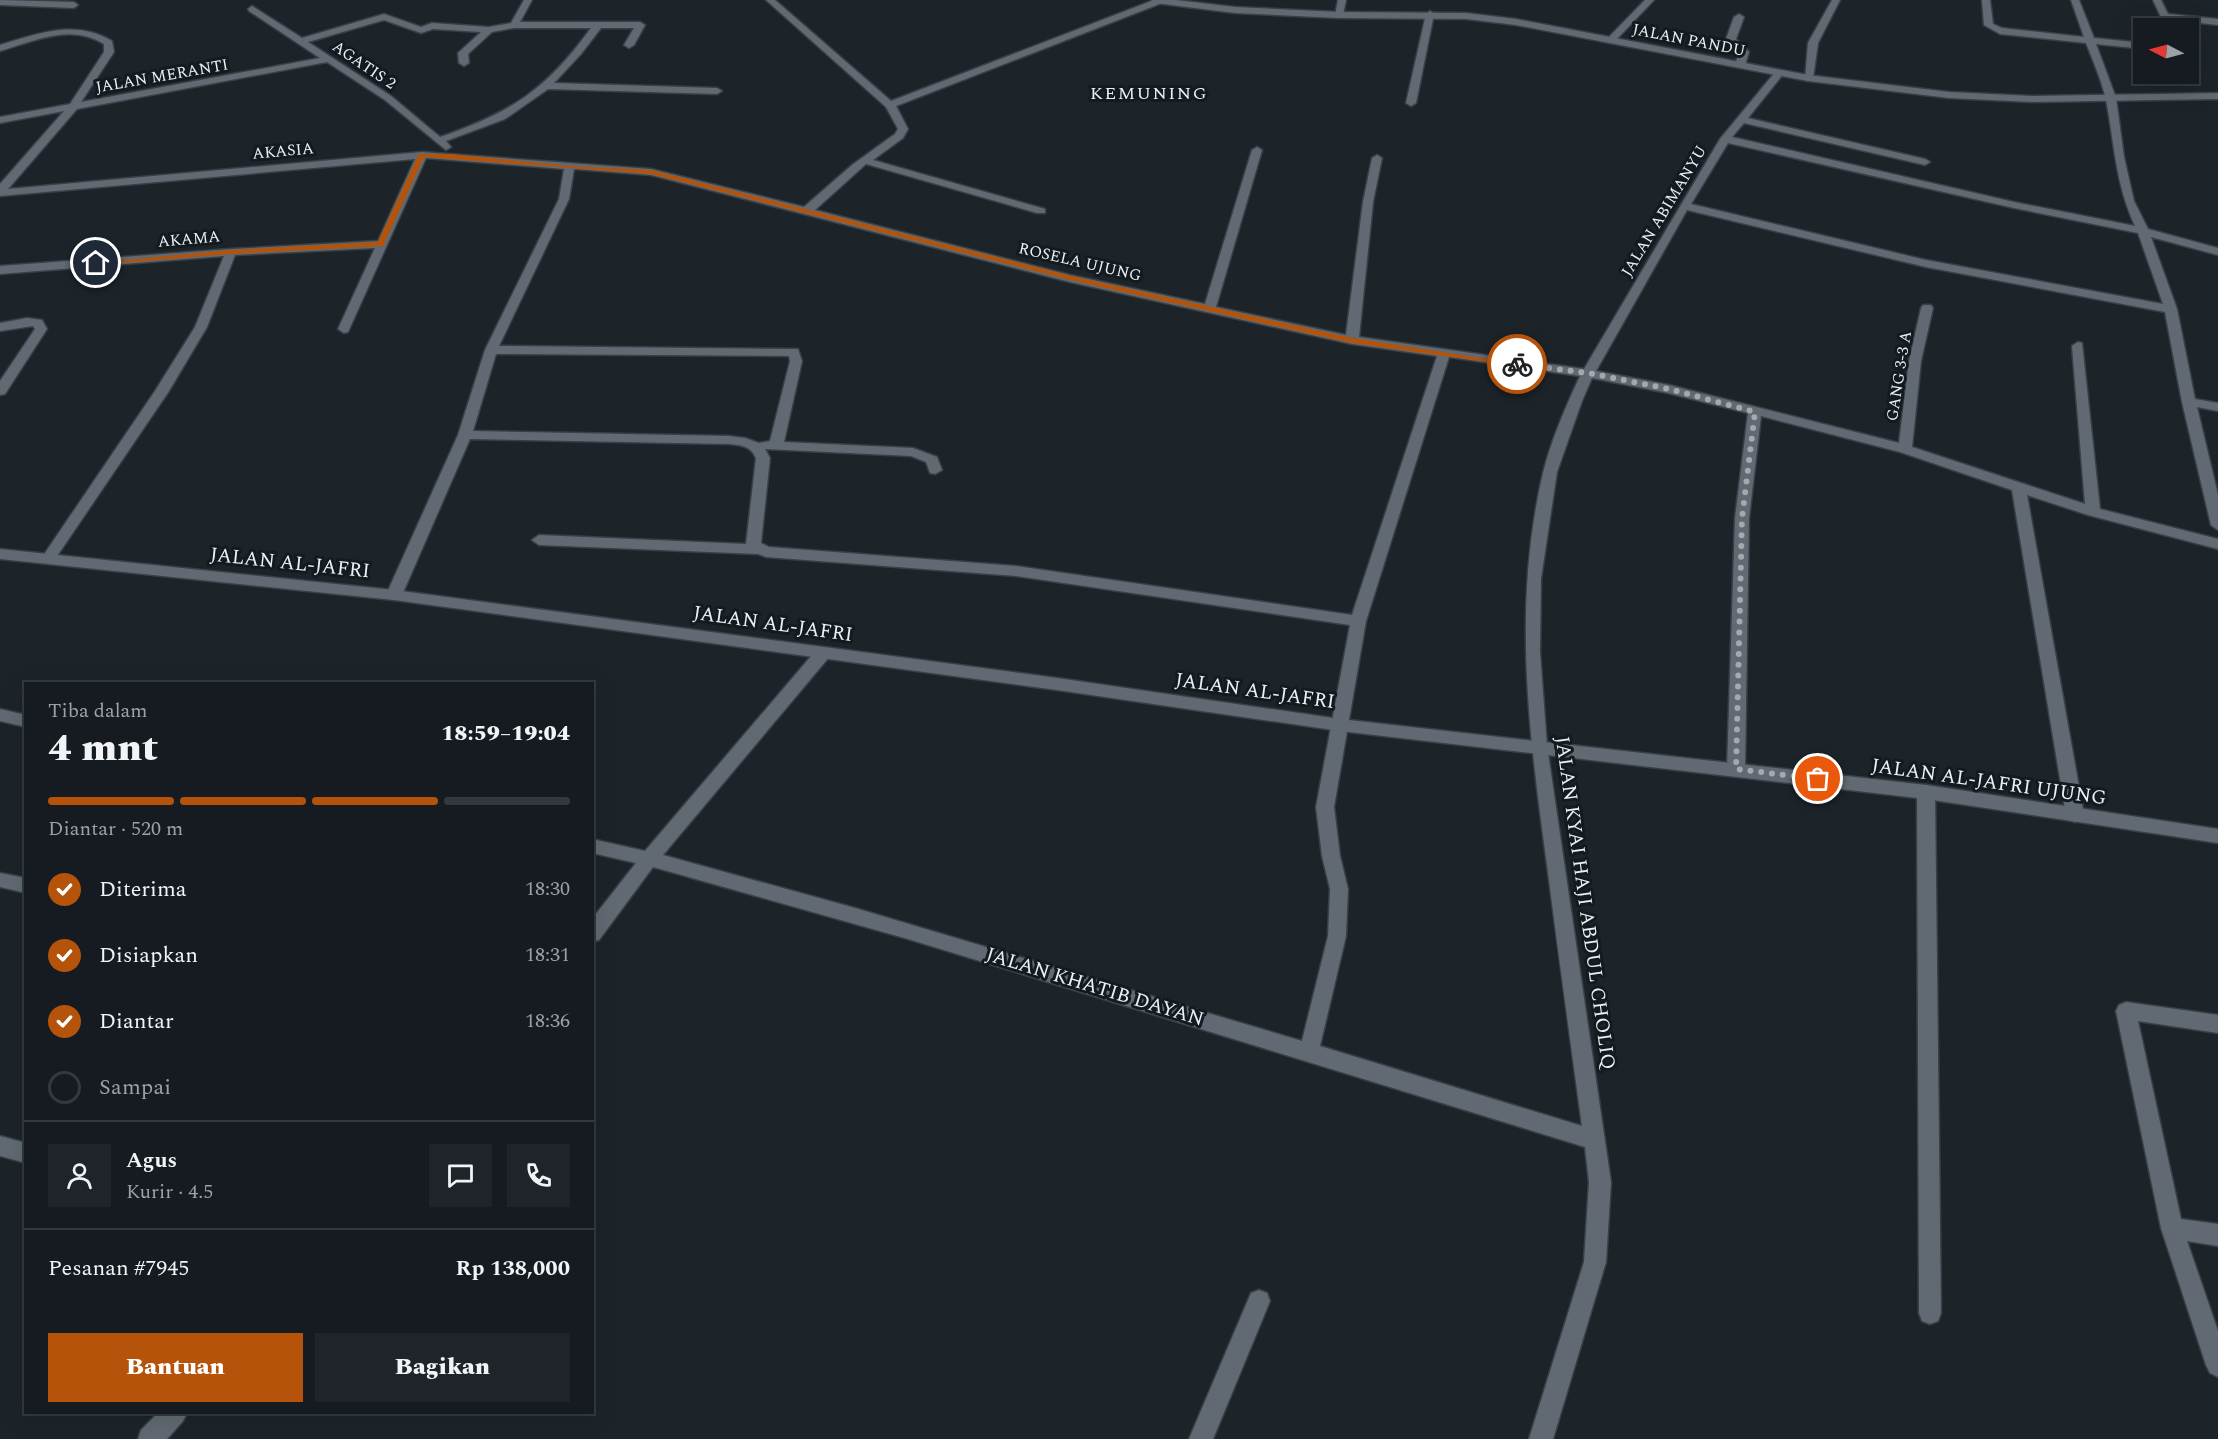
<!DOCTYPE html>
<html lang="id">
<head>
<meta charset="utf-8">
<style>
	body { margin:0; font-family:Spectral,serif; background:#1e2429; color:#f1f3f6; height:100vh; display:flex; flex-direction:column; font-size:22px; white-space:nowrap }
	* { box-sizing:border-box; margin:0 }
	p { font-size:20px; color:#9da1a5 }
	.icon { flex:none; width:33px; height:33px; fill:none; stroke:currentColor; stroke-width:2; stroke-linecap:round; stroke-linejoin:round }
	.map { position:relative; flex:1; overflow:hidden }
	.panel { position:absolute; left:24px; top:682px; width:570px; height:732px; display:flex; flex-direction:column; background:#151b20; border-radius:0px; box-shadow:0 6px 24px #0002,0 0 0 2px #34393e }
	.panel>* { flex:none }
	.needle { width:39px; rotate:276deg }
	.controls { position:absolute; left:2133px; top:18px; display:grid; gap:12px }
	.controls a { display:grid; place-items:center; width:66px; height:66px; border-radius:0px; background:#151b20; box-shadow:0 6px 24px #0002,0 0 0 2px #34393e; font-size:30px }
	.pin { position:absolute; display:grid; place-items:center; width:51px; height:51px; color:#fff; margin:-26px; border:3px solid #fff; border-radius:50%; box-shadow:0 2px 6px #0007 }
	.courier { position:absolute; display:grid; place-items:center; width:60px; height:60px; margin:-30px; border:4px solid #b45309; border-radius:50%; background:#fff; color:#222; box-shadow:0 2px 8px #0007 }
	.overview em { font-style:normal; font-weight:800 }
	.overview div { display:flex; flex-direction:column-reverse }
	.overview { display:flex; align-items:center; justify-content:space-between; height:102px; padding:0 24px }
	h1 { font-size:39px; font-weight:800; line-height:45px }
	.bar { display:grid; grid-template-columns:repeat(4,1fr); gap:9px 6px; align-content:center; height:72px; padding:0 24px }
	.bar i { height:8px; border-radius:4px; background:#34393e }
	.bar .on { background:#b45309 }
	.bar p { grid-column:span 4 }
	.line { display:flex; align-items:center; gap:15px; padding:0 24px; border-top:2px solid #34393e }
	.line div { flex:1 }
	.round { display:grid; place-items:center; flex:none; width:63px; height:63px; border-radius:0px; background:#1e2429 }
	ol { padding:0 24px; list-style:none }
	li { display:flex; align-items:center; gap:18px; height:66px }
	li p { margin-inline-start:auto }
	li .icon { padding:6px; border-radius:50%; background:#b45309; color:#fff; stroke-width:4 }
	li:last-child { color:#9da1a5 }
	li i { width:33px; height:33px; border:3px solid #34393e; border-radius:50% }
	.action { display:flex; gap:12px; margin-top:auto; padding:12px 24px }
	.action a { flex:1; height:69px; border-radius:0px; background:#b45309; color:#fff; font-size:24px; font-weight:800; line-height:69px; text-align:center }
	.action a+a { background:#1e2429; color:#f1f3f6 }
	.map>svg:first-child { display:block }
	.lines { fill:none; stroke-linecap:round; stroke-linejoin:round }
	.minor-casing { stroke:#383f45; stroke-width:3 }
	.tertiary-casing { stroke:#383f45; stroke-width:3 }
	.minor { fill:#616a72; fill-rule:evenodd }
	.tertiary { fill:#616a72; fill-rule:evenodd }
	.route { fill:#b45309 }
	.done { stroke:#a3a9ae; stroke-width:6; stroke-dasharray:0 10.8 }
	.labels { text-anchor:middle; dominant-baseline:central; stroke-width:6; stroke-linejoin:round; paint-order:stroke }
	.far-street-label { font-size:16px; fill:#ebf0f5; stroke:#131a20 }
	.far-quarter-label { font-size:18px; letter-spacing:1.5px; fill:#ebf0f5; stroke:#131a20 }
	.street-label { font-size:20px; fill:#ebf0f5; stroke:#131a20 }
</style>
</head>
<body>
<div class="map">
<svg width="2218" height="1439" viewBox="0 0 2218 1439">
	<rect width="100%" height="100%" fill="#1c242a"/>
	<g class="lines">
		<g class="minor-casing">
			<g id="minor">
				<path d="M 0,0 L 74,2 L 78,5 L 74,8 L 0,5 Z"/>
				<path d="M 524,0 L 532,0 L 520,22 L 640,22 L 645,25 L 634,45 L 629,48 L 624,45 L 634,28 L 601,28 L 581,54 L 554,83 L 717,88 L 722,91 L 717,94 L 548,89 L 505,119 L 446,141 L 451,147 L 446,150 L 385,100 L 327,62 L 77,109 L 8,189 L 422,152 L 651,169 L 804,207 L 852,165 L 895,134 L 898,129 L 886,107 L 766,0 L 775,0 L 891,101 L 1154,0 L 1163,0 L 1162,3 L 896,106 L 908,129 L 903,138 L 873,160 L 1045,209 L 1045,213 L 1037,213 L 866,164 L 815,210 L 1070,275 L 1205,304 L 1252,150 L 1257,147 L 1262,150 L 1216,307 L 1346,335 L 1363,202 L 1372,158 L 1377,155 L 1382,158 L 1373,202 L 1359,337 L 1584,369 L 1720,139 L 1776,71 L 1784,73 L 1748,118 L 1925,159 L 1930,162 L 1925,165 L 1744,123 L 1732,137 L 2014,202 L 2135,226 C 2115,182 2115,146 2106,100 C 2102,81 2093,61 2086,43 L 2000,34 L 1984,25 L 1982,0 L 1990,0 L 1993,24 L 2002,28 L 2084,37 L 2071,0 L 2079,0 L 2094,38 L 2144,43 L 2144,49 L 2096,44 L 2116,98 L 2124,157 L 2134,201 L 2148,229 L 2218,248 L 2218,255 L 2151,237 L 2177,309 L 2195,399 L 2218,403 L 2218,411 L 2197,407 L 2218,495 L 2218,530 L 2211,525 L 2182,402 L 2165,312 L 1926,267 L 1687,210 L 1596,371 L 1669,385 L 1899,443 L 1909,361 L 1921,308 L 1923,305 L 1931,305 L 1933,308 L 1921,361 L 1912,447 L 2085,504 L 2072,346 L 2078,342 L 2082,343 L 2100,509 L 2218,539 L 2218,549 L 2088,515 L 2027,495 L 2084,815 L 2081,820 L 2075,822 L 2069,820 L 2066,815 L 2012,490 L 1900,452 L 1761,416 L 1749,518 L 1745,769 L 1742,774 L 1736,776 L 1730,774 L 1727,769 L 1735,518 L 1748,413 L 1668,393 L 1592,378 L 1582,401 L 1557,472 L 1541,579 L 1540,652 L 1547,746 L 1611,1182 L 1606,1262 L 1553,1439 L 1529,1439 L 1584,1262 L 1589,1182 L 1585,1147 L 908,939 L 653,867 L 599,940 L 592,942 L 592,919 L 636,863 L 592,853 L 592,839 L 645,851 L 818,648 L 830,648 L 832,652 L 830,656 L 663,855 L 855,908 L 1302,1041 L 1328,936 L 1330,889 L 1322,856 L 1316,807 L 1350,625 L 1016,576 L 766,557 L 758,554 L 539,545 L 532,540 L 539,535 L 746,544 L 756,458 C 751,446 741,445 729,444 L 470,439 L 402,595 L 394,600 L 389,599 L 386,595 L 458,435 L 485,350 L 559,199 L 564,169 L 426,158 L 348,332 L 344,333 L 338,329 L 375,248 L 235,255 L 207,327 L 169,391 L 53,562 L 43,562 L 41,559 L 43,556 L 155,391 L 195,327 L 224,256 L 0,274 L 0,266 L 231,249 L 378,241 L 415,159 L 0,196 L 0,184 L 64,111 L 0,123 L 0,117 L 70,104 L 104,52 L 104,44 C 70,23 35,41 0,51 L 0,45 C 38,33 76,19 112,41 L 114,52 L 81,102 L 320,58 L 249,11 L 248,9 L 252,6 L 302,38 L 384,14 L 421,27 L 432,23 L 489,27 L 511,23 ZM 384,20 L 421,33 L 433,29 L 481,32 L 458,53 L 459,63 L 464,66 L 469,63 L 468,54 L 492,32 L 514,28 L 591,28 C 546,90 512,112 440,137 L 391,96 L 308,42 ZM 1728,143 L 2014,208 L 2138,233 L 2163,304 L 1926,260 L 1691,204 ZM 574,169 L 651,175 L 1070,282 L 1352,344 L 1437,356 L 1352,615 L 1016,566 L 769,547 L 761,543 L 770,458 L 765,449 L 911,456 L 926,462 L 930,473 L 935,474 L 942,470 L 937,457 L 913,448 L 784,442 L 802,361 L 798,349 L 499,346 L 569,199 ZM 496,354 L 789,356 L 790,361 L 770,441 L 759,443 L 745,438 L 729,436 L 473,431 ZM 1449,357 L 1580,376 C 1566,406 1551,440 1543,473 C 1512,605 1529,733 1547,865 C 1558,952 1570,1039 1582,1126 L 1320,1046 L 1346,936 L 1348,889 L 1340,856 L 1334,807 L 1366,621 Z"/>
				<path d="M 1338,0 L 1346,0 L 1343,15 L 1339,18 L 1335,15 Z"/>
				<path d="M 1645,0 L 1654,0 L 1614,42 L 1608,42 L 1608,38 Z"/>
				<path d="M 1832,0 L 1840,0 L 1818,43 L 1813,78 L 1805,80 L 1808,43 Z"/>
				<path d="M 2153,0 L 2161,0 L 2168,14 L 2218,19 L 2218,25 L 2171,20 L 2174,26 L 2166,28 Z"/>
				<path d="M 1430,11 L 1434,14 L 1416,103 L 1411,106 L 1406,103 L 1426,14 Z"/>
				<path d="M 1739,14 L 1744,17 L 1736,39 L 1749,52 L 1745,65 L 1740,68 L 1735,65 L 1739,52 L 1726,39 L 1734,17 Z"/>
				<path d="M 27,318 L 42,320 L 47,329 L 5,394 L 0,395 L 0,381 L 35,329 L 33,326 L 0,331 L 0,323 Z"/>
				<path d="M 0,709 L 26,715 L 26,727 L 0,721 Z"/>
				<path d="M 1926,785 L 1932,787 L 1935,792 L 1941,1313 L 1938,1321 L 1930,1324 L 1922,1321 L 1919,1313 L 1917,792 L 1920,787 Z"/>
				<path d="M 0,873 L 26,878 L 26,893 L 0,887 Z"/>
				<path d="M 2126,1002 L 2218,1015 L 2218,1033 L 2138,1021 L 2181,1219 L 2218,1224 L 2218,1246 L 2187,1241 L 2218,1331 L 2218,1377 L 2210,1373 L 2206,1365 L 2161,1228 L 2116,1011 L 2119,1005 Z"/>
				<path d="M 0,1136 L 26,1143 L 26,1163 L 0,1156 Z"/>
				<path d="M 1259,1290 L 1267,1293 L 1270,1301 L 1213,1439 L 1189,1439 L 1251,1293 Z"/>
				<path d="M 158,1413 L 187,1413 L 183,1421 L 167,1439 L 138,1439 L 141,1430 Z"/>
			</g>
		</g>
		<g class="tertiary-casing">
			<g id="tertiary">
				<path d="M 1151,0 L 1176,0 L 1235,7 L 1339,12 L 1466,13 L 1516,19 L 1808,75 L 1949,92 L 2032,96 L 2218,93 L 2218,99 L 2032,102 L 1949,98 L 1808,81 L 1516,25 L 1466,19 L 1339,18 L 1235,13 L 1155,3 Z"/>
				<path d="M 0,549 L 394,590 L 1057,678 L 1340,719 L 1926,785 L 2218,829 L 2218,843 L 1926,799 L 1340,731 L 1057,690 L 394,600 L 0,559 Z"/>
			</g>
		</g>
		<use href="#minor" class="minor"/>
		<use href="#tertiary" class="tertiary"/>
	</g>
	<path class="route" d="M 419,154 L 450,154 L 569,166 L 651,170 L 1071,276 L 1352,338 L 1520,364 L 1517,366 L 1352,343 L 1070,280 L 651,174 L 424,157 L 383,246 L 231,254 L 96,265 L 93,263 L 231,250 L 378,242 Z"/>
	<g class="lines">
		<path class="done" d="M 1517,364 L 1588,373 L 1669,389 L 1755,412 L 1742,518 L 1736,769 L 1818,779"/>
	</g>
	<g class="labels">
		<g class="far-street-label">
			<text transform="translate(1689 40) rotate(11)">JALAN PANDU</text>
			<text transform="translate(364 65) rotate(34)">AGATIS 2</text>
			<text transform="translate(162 76) rotate(-10)">JALAN MERANTI</text>
			<text transform="translate(283 151) rotate(-5)">AKASIA</text>
			<text transform="translate(1664 211) rotate(-59)">JALAN ABIMANYU</text>
			<text transform="translate(189 239) rotate(-5)">AKAMA</text>
			<text transform="translate(1080 262) rotate(13)">ROSELA UJUNG</text>
			<text transform="translate(1899 376) rotate(-81)">GANG 3-3 A</text>
		</g>
		<g class="far-quarter-label">
			<text x="1149" y="93">KEMUNING</text>
		</g>
		<g class="street-label">
			<text transform="translate(290 563) rotate(6)">JALAN AL-JAFRI</text>
			<text transform="translate(773 624) rotate(8)">JALAN AL-JAFRI</text>
			<text transform="translate(1255 691) rotate(8)">JALAN AL-JAFRI</text>
			<text transform="translate(1989 782) rotate(8)">JALAN AL-JAFRI UJUNG</text>
			<text transform="translate(1585 903) rotate(82)">JALAN KYAI HAJI ABDUL CHOLIQ</text>
			<text transform="translate(1095 987) rotate(17)">JALAN KHATIB DAYAN</text>
		</g>
	</g>
</svg>
<div class="controls">
<a><svg class="needle" viewBox="-14 -14 28 28"><path d="M0-13l5 13h-10z" fill="#e53935"/><path d="M0 13l5-13h-10z" fill="#9da1a5"/></svg></a>
</div>
<div class="pin" style="left:1818px;top:779px;background:#ea580c"><svg class="icon" aria-label="bag" viewBox="0 0 24 24"><path d="M5 8h14l-1 12H6zM9 8a3 3 0 0 1 6 0"/></svg></div>
<div class="pin" style="left:96px;top:263px;background:#1f2937"><svg class="icon" aria-label="home" viewBox="0 0 24 24"><path d="M3 11l9-7 9 7M6 9v11h12V9"/></svg></div>
<div class="courier" style="left:1517px;top:364px"><svg class="icon" aria-label="bike" viewBox="0 0 24 24"><circle cx="6" cy="16" r="4"/><circle cx="18" cy="16" r="4"/><path d="M6 16l4-8h5l3 8M10 8l3 8H6M13 5h3"/></svg></div>
<section class="panel">
<div class="overview"><div><h1>4 mnt</h1><p>Tiba dalam</p></div><em>18:59–19:04</em></div>
<div class="bar"><i class="on"></i><i class="on"></i><i class="on"></i><i></i><p>Diantar · 520 m</p></div>
<ol>
<li><svg class="icon" aria-label="check" viewBox="0 0 24 24"><path d="M5 12l5 5 9-10"/></svg>Diterima<p>18:30</p></li>
<li><svg class="icon" aria-label="check" viewBox="0 0 24 24"><path d="M5 12l5 5 9-10"/></svg>Disiapkan<p>18:31</p></li>
<li><svg class="icon" aria-label="check" viewBox="0 0 24 24"><path d="M5 12l5 5 9-10"/></svg>Diantar<p>18:36</p></li>
<li><i></i>Sampai</li>
</ol>
<div class="line" style="height:108px"><a class="round"><svg class="icon" aria-label="person" viewBox="0 0 24 24"><circle cx="12" cy="8" r="4"/><path d="M4 21q1-7 8-7t8 7"/></svg></a><div><b>Agus</b><p>Kurir · 4.5</p></div><a class="round"><svg class="icon" aria-label="chat" viewBox="0 0 24 24"><path d="M4 5h16v11H9l-5 4z"/></svg></a><a class="round"><svg class="icon" aria-label="phone" viewBox="0 0 24 24"><path d="M5 4h4l2 5-3 2q2 4 5 5l2-3 5 2v4C11 20 4 13 5 4z"/></svg></a></div>
<div class="line" style="height:78px"><div>Pesanan #7945</div><b>Rp 138,000</b></div>
<div class="action"><a>Bantuan</a><a>Bagikan</a></div>
</section>
</div>
</body>
</html>
